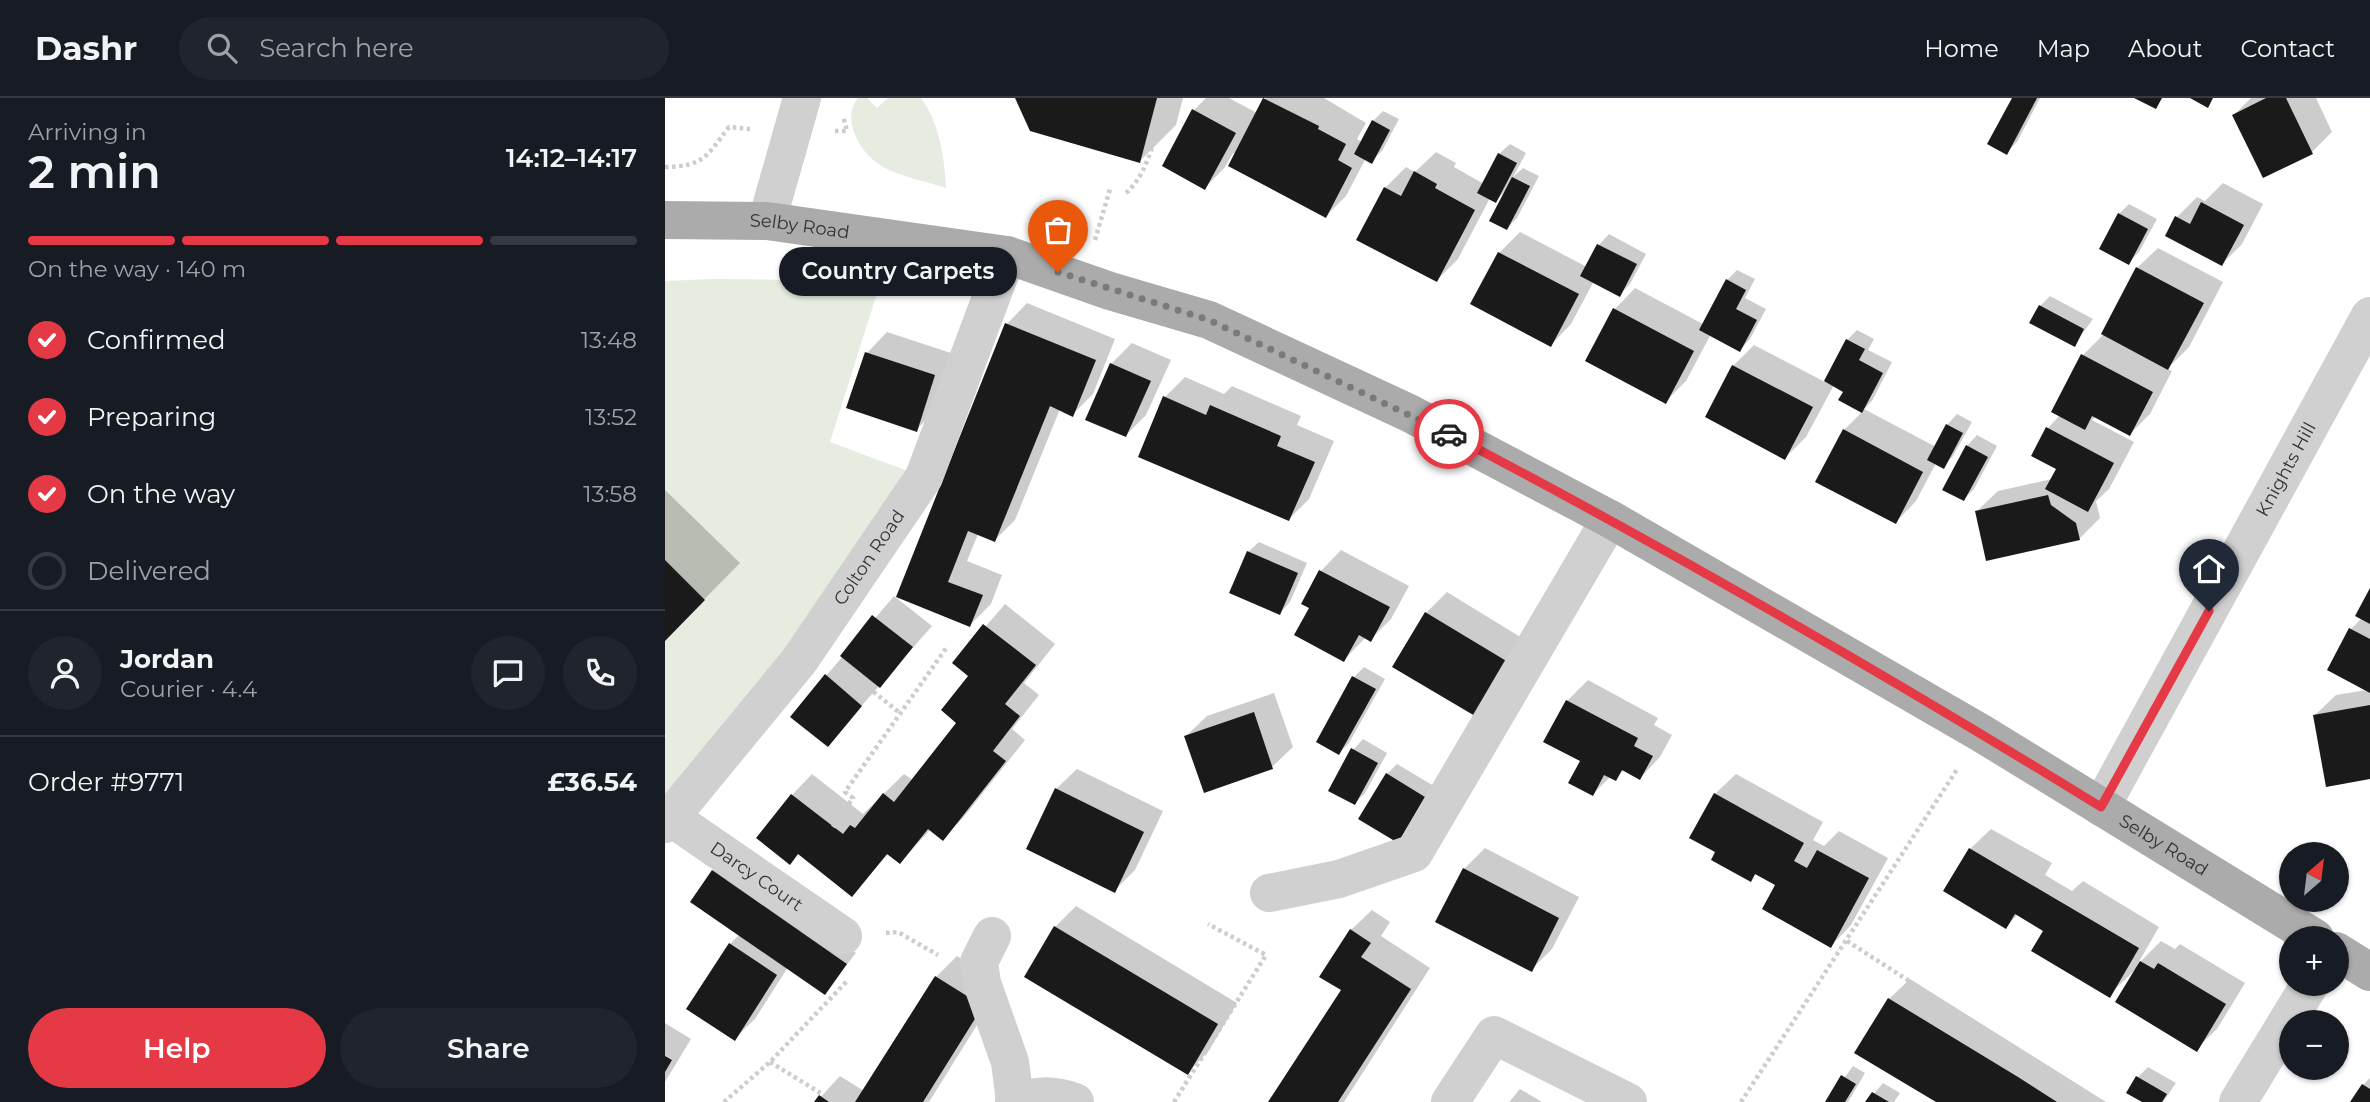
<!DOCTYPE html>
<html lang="en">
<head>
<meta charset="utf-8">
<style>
	body { margin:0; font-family:Montserrat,sans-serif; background:#20242c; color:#f1f3f6; height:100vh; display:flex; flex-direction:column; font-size:26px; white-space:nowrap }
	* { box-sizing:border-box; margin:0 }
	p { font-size:23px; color:#9ea1a6 }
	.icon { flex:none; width:38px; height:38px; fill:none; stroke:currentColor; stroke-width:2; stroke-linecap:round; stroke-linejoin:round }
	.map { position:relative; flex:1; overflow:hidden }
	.drawer { display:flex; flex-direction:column; background:#171b24; width:665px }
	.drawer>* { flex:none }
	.needle { width:46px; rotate:28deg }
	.fabs { position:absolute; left:1614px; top:744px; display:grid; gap:14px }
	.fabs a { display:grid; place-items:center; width:70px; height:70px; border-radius:50%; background:#171b24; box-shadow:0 2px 5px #0004; font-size:35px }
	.pin { position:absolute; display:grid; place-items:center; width:60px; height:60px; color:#fff; margin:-72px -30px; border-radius:50% 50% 50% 0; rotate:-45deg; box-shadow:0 0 7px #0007 }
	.pin .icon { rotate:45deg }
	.courier { position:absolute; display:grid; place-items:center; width:70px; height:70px; margin:-35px; border:5px solid #e63946; border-radius:50%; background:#fff; color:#222; box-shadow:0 2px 9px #0007 }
	.bubble { position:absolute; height:49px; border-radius:24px; background:#171b24; box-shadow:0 2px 5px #0004; font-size:23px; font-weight:600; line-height:49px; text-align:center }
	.head em { font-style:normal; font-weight:600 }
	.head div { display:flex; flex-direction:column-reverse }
	.head { display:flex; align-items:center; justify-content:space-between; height:119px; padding:0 28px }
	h1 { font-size:46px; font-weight:600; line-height:52px }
	.bar { display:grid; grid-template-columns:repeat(4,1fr); gap:10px 7px; align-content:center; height:84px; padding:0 28px }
	.bar i { height:9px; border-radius:5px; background:#363941 }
	.bar .current { background:#e63946 }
	.bar p { grid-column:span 4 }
	.line { display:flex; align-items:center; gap:18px; padding:0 28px; border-top:2px solid #363941 }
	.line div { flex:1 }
	.round { display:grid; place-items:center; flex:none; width:74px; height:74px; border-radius:37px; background:#20242c }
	ol { padding:0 28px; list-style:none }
	li { display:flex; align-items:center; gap:21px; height:77px }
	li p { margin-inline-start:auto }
	li .icon { padding:7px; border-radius:50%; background:#e63946; color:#fff; stroke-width:4 }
	li:last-child { color:#9ea1a6 }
	li i { width:38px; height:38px; border:4px solid #363941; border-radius:50% }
	.primary-button { display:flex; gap:14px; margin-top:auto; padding:14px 28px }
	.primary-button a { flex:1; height:80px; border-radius:42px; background:#e63946; color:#fff; font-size:28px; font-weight:600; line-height:80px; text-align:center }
	.primary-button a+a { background:#20242c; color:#f1f3f6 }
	header { display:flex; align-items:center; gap:42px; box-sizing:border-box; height:98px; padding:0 35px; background:#171b24; border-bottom:2px solid #363941 }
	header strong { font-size:33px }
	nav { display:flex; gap:38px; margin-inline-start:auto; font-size:24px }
	.search { width:490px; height:63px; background:#20242c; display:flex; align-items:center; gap:18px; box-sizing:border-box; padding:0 24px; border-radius:38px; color:#9ea1a6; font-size:26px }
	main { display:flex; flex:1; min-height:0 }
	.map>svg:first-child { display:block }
	.green { fill:#e6ecdf }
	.shadow { fill:#0003 }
	.building { fill:#1a1a1a }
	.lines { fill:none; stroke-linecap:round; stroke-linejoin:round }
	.path { stroke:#cdcdcd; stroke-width:4.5; stroke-dasharray:3.5 3.5; stroke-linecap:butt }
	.minor { stroke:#d0d0d0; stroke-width:38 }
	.major { stroke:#ababab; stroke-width:38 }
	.done { stroke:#7a7a7a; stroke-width:7; stroke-dasharray:0 12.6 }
	.route { stroke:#e63946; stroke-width:9 }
	.labels { text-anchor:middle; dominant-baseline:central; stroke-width:7; stroke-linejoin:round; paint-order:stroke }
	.street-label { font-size:18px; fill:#333; stroke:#fff }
</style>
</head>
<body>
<header>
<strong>Dashr</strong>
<div class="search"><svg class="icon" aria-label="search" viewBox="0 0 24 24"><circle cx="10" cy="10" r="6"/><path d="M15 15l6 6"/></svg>Search here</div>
<nav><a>Home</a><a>Map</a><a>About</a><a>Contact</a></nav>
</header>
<main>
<section class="drawer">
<div class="head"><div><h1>2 min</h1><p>Arriving in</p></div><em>14:12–14:17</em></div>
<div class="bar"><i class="current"></i><i class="current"></i><i class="current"></i><i></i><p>On the way · 140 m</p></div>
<ol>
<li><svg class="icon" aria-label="check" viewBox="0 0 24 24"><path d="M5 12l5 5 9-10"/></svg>Confirmed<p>13:48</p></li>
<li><svg class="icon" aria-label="check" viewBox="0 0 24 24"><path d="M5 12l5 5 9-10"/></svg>Preparing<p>13:52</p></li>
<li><svg class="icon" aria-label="check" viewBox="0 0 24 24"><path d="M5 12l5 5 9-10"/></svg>On the way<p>13:58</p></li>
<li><i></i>Delivered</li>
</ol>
<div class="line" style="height:126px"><a class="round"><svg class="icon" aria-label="person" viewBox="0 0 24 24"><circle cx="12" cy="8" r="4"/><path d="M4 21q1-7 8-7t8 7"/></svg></a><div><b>Jordan</b><p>Courier · 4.4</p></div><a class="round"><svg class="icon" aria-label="chat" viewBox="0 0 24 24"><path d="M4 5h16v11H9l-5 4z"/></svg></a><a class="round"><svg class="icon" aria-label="phone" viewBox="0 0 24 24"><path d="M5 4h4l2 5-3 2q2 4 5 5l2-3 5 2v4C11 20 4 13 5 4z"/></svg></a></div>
<div class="line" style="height:91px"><div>Order #9771</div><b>£36.54</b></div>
<div class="primary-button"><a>Help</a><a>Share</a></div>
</section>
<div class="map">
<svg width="1705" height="1004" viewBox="0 0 1705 1004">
	<rect width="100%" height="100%" fill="#fff"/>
	<g class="green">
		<path d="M 193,0 L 202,0 L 212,10 L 223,0 L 256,0 C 274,24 280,61 281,90 C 242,77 203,76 188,31 C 185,19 185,10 193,0 Z"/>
		<path d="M 47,181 L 147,182 L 214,189 L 165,344 L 259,379 L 0,726 L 0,543 L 40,502 L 0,462 L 0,183 Z"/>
	</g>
	<g class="shadow">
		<path d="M 352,0 L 518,0 L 511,27 L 475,63 Z"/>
		<path d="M 541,0 L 564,0 L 592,15 L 601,0 L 659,0 L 701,25 L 692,41 L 697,44 L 708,23 L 718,13 L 734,21 L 717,53 L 706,63 L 701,60 L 681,98 L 661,118 L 568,55 L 560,69 L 540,90 L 529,12 Z"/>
		<path d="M 1349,0 L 1375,0 L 1352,44 L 1342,54 Z"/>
		<path d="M 1586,0 L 1651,0 L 1667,34 L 1647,54 L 1569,17 Z"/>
		<path d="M 845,46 L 861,55 L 848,79 L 858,70 L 874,78 L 852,120 L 842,130 L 840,93 L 831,103 L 825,100 L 793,161 L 772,182 L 693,141 L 720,90 L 741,69 L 750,74 L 771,54 L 791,65 L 789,69 L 819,86 L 834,56 Z"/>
		<path d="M 1558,85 L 1598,106 L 1577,146 L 1557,166 L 1512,119 L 1532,99 L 1540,103 Z"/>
		<path d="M 1464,106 L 1492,121 L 1474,154 L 1464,164 L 1454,116 Z"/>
		<path d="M 855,134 L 922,169 L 934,147 L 944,136 L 981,156 L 965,186 L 955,196 L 929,183 L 906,226 L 886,247 L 808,205 L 834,155 Z"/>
		<path d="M 1493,150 L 1558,184 L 1524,249 L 1502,271 L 1507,273 L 1485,316 L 1465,336 L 1431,318 L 1427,322 L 1469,344 L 1444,391 L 1431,403 L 1435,420 L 1414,441 L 1312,413 L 1333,393 L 1387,381 L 1393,370 L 1368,357 L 1383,330 L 1395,317 L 1418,257 L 1439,236 L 1472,170 Z"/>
		<path d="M 1072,172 L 1090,181 L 1080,200 L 1101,211 L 1085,241 L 1075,252 L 1046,236 L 1021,283 L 1001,303 L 923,262 L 950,211 L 970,190 L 1038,226 L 1062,182 Z"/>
		<path d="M 1385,198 L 1428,221 L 1409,247 L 1375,208 Z"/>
		<path d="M 362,205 L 450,241 L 428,296 L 407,317 L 395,311 L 350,422 L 330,442 L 313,436 L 302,463 L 337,477 L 326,506 L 305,527 L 234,498 L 342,226 Z"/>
		<path d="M 1192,232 L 1209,241 L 1203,252 L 1227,264 L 1207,303 L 1199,311 L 1271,349 L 1282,327 L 1292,316 L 1307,324 L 1288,358 L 1278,368 L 1271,365 L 1251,403 L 1231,424 L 1179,332 L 1198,313 L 1180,293 L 1169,287 L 1141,339 L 1120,360 L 1068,268 L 1089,247 L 1160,284 L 1182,242 Z"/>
		<path d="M 222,234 L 289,256 L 272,311 L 251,332 L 202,255 Z"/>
		<path d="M 467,245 L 506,262 L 481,317 L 461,337 L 446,266 Z"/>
		<path d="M 520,279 L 559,296 L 567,288 L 636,318 L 632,327 L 669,343 L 644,401 L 624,421 L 500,299 Z"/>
		<path d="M 1312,337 L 1332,348 L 1309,391 L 1299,401 L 1302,348 Z"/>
		<path d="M 0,392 L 75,465 L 0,541 Z"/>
		<path d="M 594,444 L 642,465 L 625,504 L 615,515 L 583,454 Z"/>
		<path d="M 676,452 L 744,488 L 726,521 L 706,541 L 701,539 L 679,562 L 646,510 L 638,506 L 656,473 Z"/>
		<path d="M 1705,493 L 1705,680 L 1650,617 L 1671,597 L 1702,592 L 1664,571 L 1686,531 L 1697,520 Z"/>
		<path d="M 782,494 L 862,543 L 810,616 L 761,515 Z"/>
		<path d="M 229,498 L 267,528 L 162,647 L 161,578 Z"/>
		<path d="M 340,506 L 390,546 L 359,585 L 374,597 L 347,631 L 360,642 L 298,720 L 278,740 L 266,731 L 235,764 L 224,755 L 187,797 L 134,755 L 125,764 L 127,697 L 147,676 L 198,716 L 239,676 L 248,682 L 294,624 L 306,578 L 289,565 Z"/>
		<path d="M 699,569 L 720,581 L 684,645 L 674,655 L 653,643 L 689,579 Z"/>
		<path d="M 923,582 L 993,620 L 989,627 L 1007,637 L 995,659 L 975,680 L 960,671 L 950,681 L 946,678 L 928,696 L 902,603 Z"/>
		<path d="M 609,595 L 628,649 L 607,669 L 540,692 L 521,638 L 542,618 Z"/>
		<path d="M 698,641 L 722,655 L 700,695 L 690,705 L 688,652 Z"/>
		<path d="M 732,666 L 769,688 L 732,742 L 722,676 Z"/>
		<path d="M 412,671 L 498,713 L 470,772 L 449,793 L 391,691 Z"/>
		<path d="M 1071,676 L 1158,724 L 1148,742 L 1159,748 L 1174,733 L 1223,760 L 1186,827 L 1166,848 L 1113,786 L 1092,775 L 1086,782 L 1052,753 L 1050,696 Z"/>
		<path d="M 1326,731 L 1387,765 L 1380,777 L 1407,793 L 1418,783 L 1494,829 L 1472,867 L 1496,843 L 1510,851 L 1515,846 L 1580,885 L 1552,931 L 1531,951 L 1469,873 L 1444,897 L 1380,832 L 1353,816 L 1341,829 L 1305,751 Z"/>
		<path d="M 820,750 L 914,799 L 887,851 L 866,872 L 799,771 Z"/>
		<path d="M 58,763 L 191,855 L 160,894 L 123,869 L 90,921 L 69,941 L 65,846 L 75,836 L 48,773 Z"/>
		<path d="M 411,808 L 572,905 L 543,954 L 522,975 L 390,829 Z"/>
		<path d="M 707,812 L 725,824 L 716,838 L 765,870 L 679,1004 L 605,1004 L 678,891 L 686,832 Z"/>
		<path d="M 292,858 L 337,887 L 264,1004 L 151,1004 L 175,978 L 199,993 L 271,879 Z"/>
		<path d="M 1245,881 L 1441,1004 L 1273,1004 L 1224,901 Z"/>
		<path d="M 0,925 L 26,941 L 0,984 Z"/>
		<path d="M 1188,968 L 1200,975 L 1183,1004 L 1162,1004 Z"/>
		<path d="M 1483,969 L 1511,985 L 1498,1004 L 1481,1004 L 1473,979 Z"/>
		<path d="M 1705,980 L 1705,1004 L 1687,1004 L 1698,987 Z"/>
		<path d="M 1218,985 L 1235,995 L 1229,1004 L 1202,1004 Z"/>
		<path d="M 855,991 L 877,1004 L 844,1004 Z"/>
	</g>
	<g class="building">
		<path d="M 350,0 L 492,0 L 475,65 L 365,33 Z"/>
		<path d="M 598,0 L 654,28 L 653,31 L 681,46 L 673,62 L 687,70 L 661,120 L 563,68 Z"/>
		<path d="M 1347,0 L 1372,0 L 1342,57 L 1322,46 Z"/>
		<path d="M 1469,0 L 1497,0 L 1491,11 Z"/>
		<path d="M 1525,0 L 1548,0 L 1543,10 Z"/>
		<path d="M 1601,0 L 1621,0 L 1648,56 L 1598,80 L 1567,17 Z"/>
		<path d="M 527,11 L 571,35 L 540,92 L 497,68 Z"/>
		<path d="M 707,22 L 725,32 L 707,66 L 689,56 Z"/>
		<path d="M 833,55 L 852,65 L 831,105 L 812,95 Z"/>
		<path d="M 749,73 L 772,86 L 770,90 L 810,112 L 772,184 L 691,142 L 719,89 L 736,98 Z"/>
		<path d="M 847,79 L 865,88 L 842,132 L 824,123 Z"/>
		<path d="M 1536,104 L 1579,127 L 1557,168 L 1500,138 L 1510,118 L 1525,126 Z"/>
		<path d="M 1453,115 L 1483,131 L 1464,167 L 1434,151 Z"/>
		<path d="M 932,146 L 972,166 L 955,199 L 915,178 Z"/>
		<path d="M 833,154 L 914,196 L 886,249 L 805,206 Z"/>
		<path d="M 1471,169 L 1539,205 L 1503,272 L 1436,236 Z"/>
		<path d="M 1061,181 L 1081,192 L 1071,211 L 1092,222 L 1075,254 L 1034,232 Z"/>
		<path d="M 1374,207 L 1419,231 L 1410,249 L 1364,225 Z"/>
		<path d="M 948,210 L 1029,253 L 1001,306 L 920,263 Z"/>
		<path d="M 340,225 L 431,262 L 408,319 L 385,308 L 330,444 L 303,433 L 283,484 L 318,497 L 305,529 L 231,499 Z"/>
		<path d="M 1181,241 L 1200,251 L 1194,262 L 1218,275 L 1197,315 L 1173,302 L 1178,294 L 1159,283 Z"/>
		<path d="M 200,254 L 270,277 L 252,334 L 181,310 Z"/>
		<path d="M 1416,256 L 1488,294 L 1465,338 L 1427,318 L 1420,332 L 1386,314 Z"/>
		<path d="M 445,265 L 486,283 L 461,339 L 420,322 Z"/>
		<path d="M 1067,267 L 1148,309 L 1120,362 L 1040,319 Z"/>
		<path d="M 498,298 L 541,317 L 545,307 L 616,338 L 612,348 L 650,364 L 624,423 L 473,359 Z"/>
		<path d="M 1281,326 L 1298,335 L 1279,371 L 1262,362 Z"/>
		<path d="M 1381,329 L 1449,365 L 1423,414 L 1380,391 L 1391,371 L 1366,358 Z"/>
		<path d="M 1178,331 L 1258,374 L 1231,426 L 1150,384 Z"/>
		<path d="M 1301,347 L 1323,359 L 1299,403 L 1277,392 Z"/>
		<path d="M 1383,397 L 1386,407 L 1411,425 L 1415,442 L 1321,463 L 1310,413 Z"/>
		<path d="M 582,453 L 633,475 L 615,517 L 564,495 Z"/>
		<path d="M 0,462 L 40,502 L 0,543 Z"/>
		<path d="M 654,472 L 725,509 L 706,544 L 694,537 L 679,564 L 629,537 L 644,510 L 636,506 Z"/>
		<path d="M 1705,490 L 1705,526 L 1690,518 Z"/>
		<path d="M 760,514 L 843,564 L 810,618 L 727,569 Z"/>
		<path d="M 207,517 L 248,549 L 215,590 L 175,558 Z"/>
		<path d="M 318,526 L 371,567 L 340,606 L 355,618 L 328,653 L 341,663 L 278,743 L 263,731 L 235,766 L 222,756 L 187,799 L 133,756 L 125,767 L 91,740 L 126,696 L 178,736 L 185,727 L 190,730 L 218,695 L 229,704 L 291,625 L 276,612 L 303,578 L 287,565 Z"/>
		<path d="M 1684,530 L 1705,541 L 1705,595 L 1662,572 Z"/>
		<path d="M 160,576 L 197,608 L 163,649 L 125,619 Z"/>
		<path d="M 687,578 L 711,591 L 674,657 L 651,644 Z"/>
		<path d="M 901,602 L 973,640 L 969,648 L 988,658 L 975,682 L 957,672 L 951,683 L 939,677 L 928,698 L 903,685 L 915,663 L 878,644 Z"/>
		<path d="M 1705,607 L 1705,681 L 1661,689 L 1648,617 Z"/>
		<path d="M 589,614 L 608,671 L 539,695 L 519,638 Z"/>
		<path d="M 686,650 L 713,665 L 690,707 L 663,693 Z"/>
		<path d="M 721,675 L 760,699 L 733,745 L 693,721 Z"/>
		<path d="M 390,690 L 479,734 L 450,795 L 361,751 Z"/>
		<path d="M 1049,695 L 1139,745 L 1129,763 L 1142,770 L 1152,752 L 1204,780 L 1166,850 L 1097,811 L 1110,787 L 1090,776 L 1086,784 L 1046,762 L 1050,754 L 1024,740 Z"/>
		<path d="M 1304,750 L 1474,850 L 1445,900 L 1366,853 L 1378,833 L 1350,816 L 1341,831 L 1278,793 Z"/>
		<path d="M 798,770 L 894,820 L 867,874 L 770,824 Z"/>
		<path d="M 47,772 L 182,866 L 160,897 L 25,804 Z"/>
		<path d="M 389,828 L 553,926 L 523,977 L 359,879 Z"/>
		<path d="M 685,831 L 706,845 L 696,859 L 746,891 L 673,1004 L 603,1004 L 676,892 L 654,879 Z"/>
		<path d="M 64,845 L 112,877 L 70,943 L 21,911 Z"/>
		<path d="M 1475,863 L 1489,871 L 1493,865 L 1561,906 L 1532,954 L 1450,904 Z"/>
		<path d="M 270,878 L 318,908 L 258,1004 L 190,1004 Z"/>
		<path d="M 1223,900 L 1353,979 L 1392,1004 L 1271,1004 L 1189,955 Z"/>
		<path d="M 0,958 L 7,962 L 0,974 Z"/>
		<path d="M 1176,977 L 1191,986 L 1180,1004 L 1160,1004 Z"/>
		<path d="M 1471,978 L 1502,996 L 1497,1004 L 1477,1004 L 1461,995 Z"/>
		<path d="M 1697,986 L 1705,991 L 1705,1004 L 1685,1004 Z"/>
		<path d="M 1207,994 L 1224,1004 L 1200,1004 Z"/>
		<path d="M 154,997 L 164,1004 L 149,1004 Z"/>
	</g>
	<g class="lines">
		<g class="path">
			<path d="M 170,33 L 182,33 L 178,18"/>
			<path d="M 0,69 C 39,68 41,59 64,29 L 85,31"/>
			<path d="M 461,95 C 486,73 491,31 500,0"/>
			<path d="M 430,142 L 445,91"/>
			<path d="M 181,572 L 235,615"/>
			<path d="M 168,729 L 188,700 L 180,694 L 282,549"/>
			<path d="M 221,835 L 233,834 L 273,857"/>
			<path d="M 1182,843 L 1432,1004"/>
			<path d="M 105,964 L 170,1004"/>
			<path d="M 59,1004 L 105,964 L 183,882"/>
			<path d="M 509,1004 L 601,857 L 543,826"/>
			<path d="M 1076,1004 L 1293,670"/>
		</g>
		<g class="minor">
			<path d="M 102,123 L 137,0"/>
			<path id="s1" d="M 1436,709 L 1705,218"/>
			<path id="s2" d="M 5,719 L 178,838"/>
			<path id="s3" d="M 0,726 L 134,563 L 259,379 L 342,157"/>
			<path d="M 604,795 L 674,781 L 749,755 L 945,421"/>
			<path d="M 327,838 L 314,864 L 317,885 L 345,964 L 350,1003"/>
			<path d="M 349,1004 C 370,997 388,996 410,1004"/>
			<path d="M 785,1004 L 829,937 L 963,1004"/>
			<path d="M 1573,1004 L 1645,886"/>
		</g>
		<g class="major">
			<path id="s4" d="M 0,122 L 102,123 L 342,157 L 445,193 L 544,222 L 744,315 L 945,421 L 1316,635 L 1650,840"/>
			<path d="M 1671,853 L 1705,874"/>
		</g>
	</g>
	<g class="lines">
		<path class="done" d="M 393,174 L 544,222 L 784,336"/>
		<path class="route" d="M 784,336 C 1006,452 1223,578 1436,709 L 1544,513"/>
	</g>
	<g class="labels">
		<g class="street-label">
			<text stroke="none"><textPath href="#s4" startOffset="135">Selby Road</textPath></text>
			<text stroke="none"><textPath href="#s1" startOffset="385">Knights Hill</textPath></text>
			<text stroke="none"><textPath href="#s3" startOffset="336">Colton Road</textPath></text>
			<text stroke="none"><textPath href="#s4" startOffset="1647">Selby Road</textPath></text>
			<text stroke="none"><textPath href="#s2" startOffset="105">Darcy Court</textPath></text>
		</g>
	</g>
</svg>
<div class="fabs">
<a><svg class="needle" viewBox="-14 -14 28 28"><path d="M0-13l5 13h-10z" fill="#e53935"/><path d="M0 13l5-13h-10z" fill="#9ea1a6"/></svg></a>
<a>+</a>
<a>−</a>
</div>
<div class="pin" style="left:393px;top:174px;background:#ea580c"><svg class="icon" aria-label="bag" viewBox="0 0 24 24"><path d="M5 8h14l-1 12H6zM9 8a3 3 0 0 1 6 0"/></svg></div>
<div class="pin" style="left:1544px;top:513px;background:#1f2937"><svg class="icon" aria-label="home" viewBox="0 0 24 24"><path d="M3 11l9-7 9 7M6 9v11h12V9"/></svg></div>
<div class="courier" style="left:784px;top:336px"><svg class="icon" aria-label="car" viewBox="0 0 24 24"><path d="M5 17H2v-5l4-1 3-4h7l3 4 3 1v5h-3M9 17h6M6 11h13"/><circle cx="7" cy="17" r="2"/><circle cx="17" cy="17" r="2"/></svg></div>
<div class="bubble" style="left:114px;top:149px;width:238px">Country Carpets</div>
</div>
</main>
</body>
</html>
